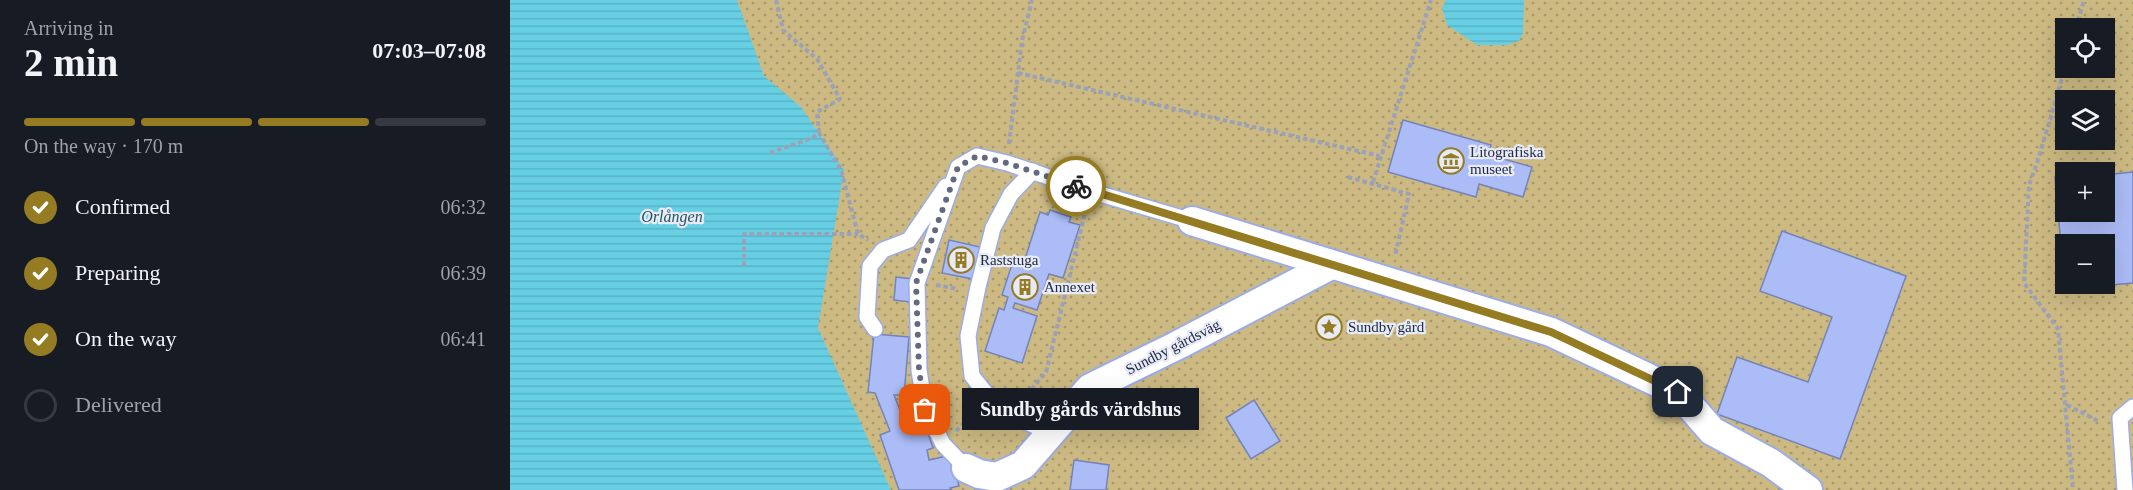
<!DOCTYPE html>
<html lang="en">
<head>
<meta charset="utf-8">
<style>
	body { margin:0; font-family:"Times New Roman",serif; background:#20242c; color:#f1f3f6; height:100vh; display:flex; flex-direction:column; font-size:22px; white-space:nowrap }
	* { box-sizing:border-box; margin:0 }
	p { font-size:20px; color:#9ea1a6 }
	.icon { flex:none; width:33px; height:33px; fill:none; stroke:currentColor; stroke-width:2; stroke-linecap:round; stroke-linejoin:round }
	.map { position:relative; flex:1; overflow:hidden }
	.side { display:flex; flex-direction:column; background:#171b24; width:510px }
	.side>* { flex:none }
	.buttons { position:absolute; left:1545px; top:18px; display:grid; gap:12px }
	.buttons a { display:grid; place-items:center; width:60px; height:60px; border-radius:0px; background:#171b24; box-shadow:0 6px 24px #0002; font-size:30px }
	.pin { position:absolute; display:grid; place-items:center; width:51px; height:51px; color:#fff; margin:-26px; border-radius:12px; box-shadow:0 3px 9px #0006 }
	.courier { position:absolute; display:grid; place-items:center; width:60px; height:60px; margin:-30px; border:4px solid #957b22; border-radius:50%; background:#fff; color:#222; box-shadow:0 2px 8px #0007 }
	.bubble { position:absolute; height:42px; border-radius:0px; background:#171b24; box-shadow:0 6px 24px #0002; font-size:20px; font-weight:700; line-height:42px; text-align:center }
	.headline em { font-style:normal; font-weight:700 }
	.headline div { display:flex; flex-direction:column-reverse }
	.headline { display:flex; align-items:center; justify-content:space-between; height:102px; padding:0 24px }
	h1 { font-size:39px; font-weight:700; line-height:45px }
	.bar { display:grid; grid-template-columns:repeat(4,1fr); gap:9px 6px; align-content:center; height:72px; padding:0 24px }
	.bar i { height:8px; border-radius:4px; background:#363941 }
	.bar .current { background:#957b22 }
	.bar p { grid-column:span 4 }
	ol { padding:0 24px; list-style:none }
	li { display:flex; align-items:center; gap:18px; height:66px }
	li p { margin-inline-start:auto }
	li .icon { padding:6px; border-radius:50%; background:#957b22; color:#fff; stroke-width:4 }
	li:last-child { color:#9ea1a6 }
	li i { width:33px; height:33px; border:3px solid #363941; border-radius:50% }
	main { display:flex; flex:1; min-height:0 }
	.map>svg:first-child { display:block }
	.park { fill:url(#park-dots); fill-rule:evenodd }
	.water { fill:url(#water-rules) }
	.building { fill:#abbcf7; stroke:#7483ba; stroke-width:1.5; fill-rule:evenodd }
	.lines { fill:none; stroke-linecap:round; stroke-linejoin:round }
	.lane-casing { stroke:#9bace6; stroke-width:18 }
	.street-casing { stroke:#9bace6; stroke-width:32 }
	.path { stroke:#9ba1b9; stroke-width:4; stroke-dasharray:4.5 3; stroke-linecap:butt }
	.lane { stroke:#fff; stroke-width:15 }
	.street { stroke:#fff; stroke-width:28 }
	.done { stroke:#626980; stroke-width:6; stroke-dasharray:0 10.8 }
	.route { stroke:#957b22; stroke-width:8 }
	.labels { text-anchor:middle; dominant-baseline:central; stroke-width:4.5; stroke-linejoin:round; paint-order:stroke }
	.poi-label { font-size:15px; fill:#242a41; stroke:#e7ebf7; text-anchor:start }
	.street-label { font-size:15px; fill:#242a41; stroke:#e7ebf7 }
	.water-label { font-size:16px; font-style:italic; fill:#27555d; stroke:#e7ebf7 }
</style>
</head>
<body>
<main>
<section class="side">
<div class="headline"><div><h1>2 min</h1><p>Arriving in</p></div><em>07:03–07:08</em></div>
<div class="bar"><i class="current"></i><i class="current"></i><i class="current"></i><i></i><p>On the way · 170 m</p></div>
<ol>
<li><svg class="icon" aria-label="check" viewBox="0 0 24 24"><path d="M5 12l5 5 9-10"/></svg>Confirmed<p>06:32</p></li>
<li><svg class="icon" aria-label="check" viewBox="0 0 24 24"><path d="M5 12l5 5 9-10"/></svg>Preparing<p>06:39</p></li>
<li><svg class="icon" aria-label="check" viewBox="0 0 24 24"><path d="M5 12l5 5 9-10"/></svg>On the way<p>06:41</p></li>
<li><i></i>Delivered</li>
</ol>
</section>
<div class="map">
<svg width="1623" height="490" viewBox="0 0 1623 490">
	<defs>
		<pattern id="park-dots" width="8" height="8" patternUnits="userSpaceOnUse" patternTransform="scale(1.5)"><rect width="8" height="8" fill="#cdba83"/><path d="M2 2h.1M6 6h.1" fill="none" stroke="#a6976d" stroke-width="1.8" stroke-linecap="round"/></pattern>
		<pattern id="water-rules" width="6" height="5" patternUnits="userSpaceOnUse" patternTransform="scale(1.5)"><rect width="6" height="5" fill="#67cfe3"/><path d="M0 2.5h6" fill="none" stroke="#59b2c4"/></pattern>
	</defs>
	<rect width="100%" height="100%" fill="#d6ddf5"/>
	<path class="park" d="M 0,0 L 1623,0 L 1623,490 L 0,490 ZM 1556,28 L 1594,28 L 1594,68 L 1556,68 ZM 1556,100 L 1594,100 L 1594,140 L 1556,140 ZM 1556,172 L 1594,172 L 1594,212 L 1556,212 ZM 1556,244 L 1594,244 L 1594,284 L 1556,284 Z"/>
	<g class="water">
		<path d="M 0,0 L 227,0 L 254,76 L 291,107 L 334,170 L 308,328 L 381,490 L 0,490 Z"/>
		<path d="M 936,0 L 1014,0 L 1013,33 L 1009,41 L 996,45 L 967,45 L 937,25 L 932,8 Z"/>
	</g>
	<g class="building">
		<path d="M 893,120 L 981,145 L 979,155 L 1022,167 L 1013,197 L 969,184 L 966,197 L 878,172 Z"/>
		<path d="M 1623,172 L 1623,283 L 1555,289 L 1545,179 L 1556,178 L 1556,212 L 1594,212 L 1594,175 ZM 1556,244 L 1594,244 L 1594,284 L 1556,284 Z"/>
		<path d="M 540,210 L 561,217 L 559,222 L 570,225 L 553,278 L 539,274 L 527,310 L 505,303 L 503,308 L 527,316 L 512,363 L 475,351 L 489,308 L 494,310 L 498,297 L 492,295 L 504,258 L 514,262 L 530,212 L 538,215 Z"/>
		<path d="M 1272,231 L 1396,276 L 1330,459 L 1207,414 L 1227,357 L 1298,382 L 1322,317 L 1250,291 Z"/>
		<path d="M 439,240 L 470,247 L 463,279 L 432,273 Z"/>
		<path d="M 386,277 L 403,279 L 400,302 L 384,300 Z"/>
		<path d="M 364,334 L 399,337 L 394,395 L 384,395 L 396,425 L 414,421 L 423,448 L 417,450 L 419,460 L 441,455 L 449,486 L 440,488 L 441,490 L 389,490 L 370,435 L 380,431 L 365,393 L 358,392 Z"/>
		<path d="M 744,400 L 770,441 L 741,459 L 716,418 Z"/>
		<path d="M 564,460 L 599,465 L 596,490 L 560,490 Z"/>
	</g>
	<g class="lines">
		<g class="lane-casing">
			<g id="lane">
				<path d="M 523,171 L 501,194 L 483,228 L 468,287 L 458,336 L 462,376 L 479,397 L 507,418 L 541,433"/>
				<path d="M 365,329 L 357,317 L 360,266 L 373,250 L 399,240 L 436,186"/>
				<path d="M 456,468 L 433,444 L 415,409 L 409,370 L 407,283 L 448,167 L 467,156 L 497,163 L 580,191 L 682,221"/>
				<path d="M 1615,490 L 1610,418 L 1623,407"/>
			</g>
		</g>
		<g class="street-casing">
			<g id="street">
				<path d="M 682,221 L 1041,332 L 1168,392 L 1202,431 L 1261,463 L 1298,490"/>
				<path d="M 456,468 L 469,474 L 487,477 L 513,465 L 580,388 L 666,346 L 821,265"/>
			</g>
		</g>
		<g class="path">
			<path d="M 266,0 L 273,30 L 307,59 L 330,99 L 307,112 L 309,133"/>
			<path d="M 1566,28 L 1574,0"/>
			<path d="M 1556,65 L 1528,160 L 1519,185 L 1514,283 L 1548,329 L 1563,490"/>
			<path d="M 508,73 L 870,156"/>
			<path d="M 499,144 L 512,41 L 522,0"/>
			<path d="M 260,153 L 302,138 L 309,133 L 331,170 L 348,234 L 358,240"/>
			<path d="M 838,177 L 899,194 L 885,256"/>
			<path d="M 863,182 L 921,0"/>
			<path d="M 234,266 L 234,234 L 348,234"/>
			<path d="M 426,285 L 448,289"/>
			<path d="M 507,392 L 521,390 L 536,372 L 576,209"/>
			<path d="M 1557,405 L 1590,422"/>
			<path d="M 446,431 L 466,410"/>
		</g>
		<use href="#lane" class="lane"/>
		<use href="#street" class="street"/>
	</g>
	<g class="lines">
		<path class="done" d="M 415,410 L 409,370 L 406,283 L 448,167 L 467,156 L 497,163 L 566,186"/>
		<path class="route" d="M 566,186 L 1041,332 L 1168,392"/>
	</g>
	<defs>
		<g id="museum-ring" transform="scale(1.35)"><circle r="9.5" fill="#e7ebf7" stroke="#957b22" stroke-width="1.5"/><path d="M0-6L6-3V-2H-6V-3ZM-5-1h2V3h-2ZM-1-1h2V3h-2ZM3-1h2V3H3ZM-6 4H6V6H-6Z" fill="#957b22"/></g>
		<g id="building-ring" transform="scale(1.35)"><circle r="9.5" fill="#e7ebf7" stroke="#957b22" stroke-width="1.5"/><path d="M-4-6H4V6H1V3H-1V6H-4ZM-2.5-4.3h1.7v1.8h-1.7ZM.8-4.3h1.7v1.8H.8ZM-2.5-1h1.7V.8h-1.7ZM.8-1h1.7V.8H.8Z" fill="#957b22"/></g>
		<g id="sight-ring" transform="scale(1.35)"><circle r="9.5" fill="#e7ebf7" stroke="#957b22" stroke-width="1.5"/><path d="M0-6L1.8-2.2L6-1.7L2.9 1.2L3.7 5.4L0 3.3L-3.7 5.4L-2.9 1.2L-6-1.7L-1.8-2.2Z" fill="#957b22"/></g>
	</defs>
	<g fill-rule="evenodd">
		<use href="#museum-ring" x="941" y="161"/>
		<use href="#building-ring" x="451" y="260"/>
		<use href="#building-ring" x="515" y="287"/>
		<use href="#sight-ring" x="819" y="327"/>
	</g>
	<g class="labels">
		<g class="poi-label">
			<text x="960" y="152">Litografiska<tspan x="960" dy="17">museet</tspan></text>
			<text x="470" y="260">Raststuga</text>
			<text x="534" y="287">Annexet</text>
			<text x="838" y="327">Sundby gård</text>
		</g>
		<g class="street-label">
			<text transform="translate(663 347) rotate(-27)">Sundby gårdsväg</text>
		</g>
		<g class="water-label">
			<text x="162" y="216">Orlången</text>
		</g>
	</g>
</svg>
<div class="buttons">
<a><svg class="icon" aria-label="locate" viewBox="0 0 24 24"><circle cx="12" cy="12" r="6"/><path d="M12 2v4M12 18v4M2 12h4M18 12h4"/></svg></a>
<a><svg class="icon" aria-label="layers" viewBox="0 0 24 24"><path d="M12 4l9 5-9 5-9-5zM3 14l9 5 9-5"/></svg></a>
<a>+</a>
<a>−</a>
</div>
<div class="pin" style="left:415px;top:410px;background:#ea580c"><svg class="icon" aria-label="bag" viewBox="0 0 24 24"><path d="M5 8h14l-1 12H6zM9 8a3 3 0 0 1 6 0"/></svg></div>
<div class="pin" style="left:1168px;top:392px;background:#1f2937"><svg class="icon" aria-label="home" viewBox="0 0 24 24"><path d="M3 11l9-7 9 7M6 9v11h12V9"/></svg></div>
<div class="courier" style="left:566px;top:186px"><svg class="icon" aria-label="bike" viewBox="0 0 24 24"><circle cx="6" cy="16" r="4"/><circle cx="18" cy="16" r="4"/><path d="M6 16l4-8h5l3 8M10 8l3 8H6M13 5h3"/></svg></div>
<div class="bubble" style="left:452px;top:388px;width:237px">Sundby gårds värdshus</div>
</div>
</main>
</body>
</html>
